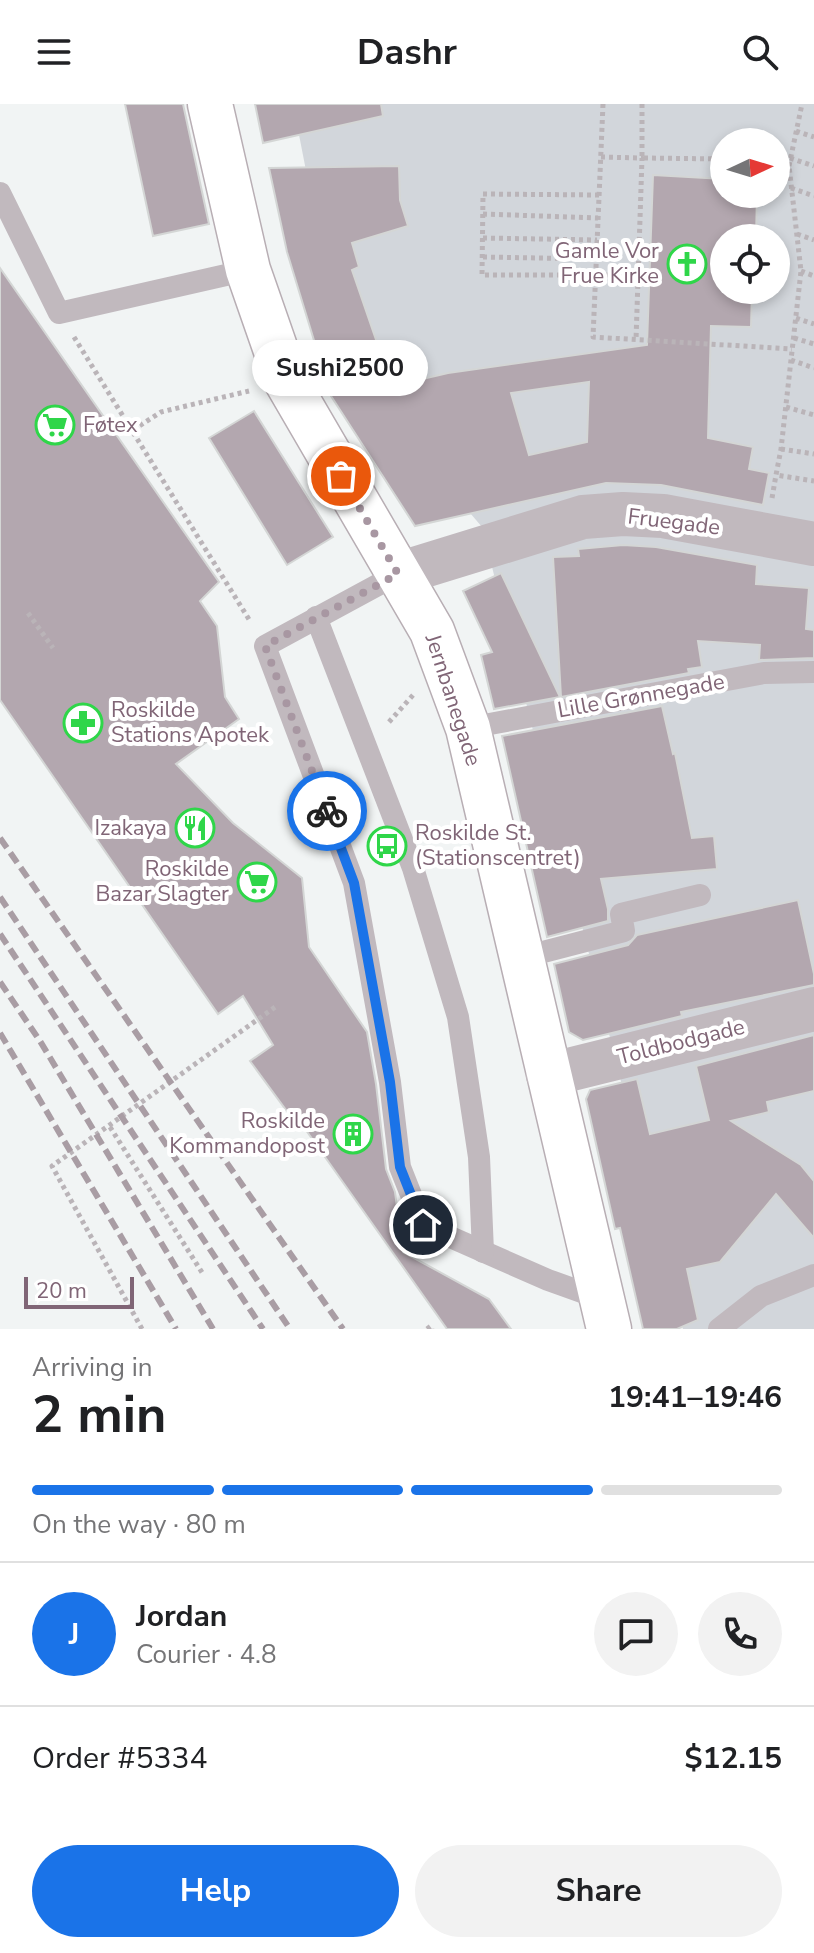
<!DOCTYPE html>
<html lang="en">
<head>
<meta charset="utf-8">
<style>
	body { margin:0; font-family:"Nunito Sans",sans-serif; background:#f2f2f2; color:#202124; height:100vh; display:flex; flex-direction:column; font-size:30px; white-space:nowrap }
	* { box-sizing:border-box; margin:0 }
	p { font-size:26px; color:#757577 }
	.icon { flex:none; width:44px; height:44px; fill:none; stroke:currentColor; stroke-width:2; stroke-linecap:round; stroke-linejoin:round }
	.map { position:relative; height:1225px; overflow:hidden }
	.side { display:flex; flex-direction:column; background:#fff; flex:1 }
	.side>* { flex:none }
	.needle { width:52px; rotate:86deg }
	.controls { position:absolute; left:710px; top:24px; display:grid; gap:16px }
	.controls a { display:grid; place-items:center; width:80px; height:80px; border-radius:50%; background:#fff; box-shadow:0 4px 12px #0003; font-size:40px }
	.scale { position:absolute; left:24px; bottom:20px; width:110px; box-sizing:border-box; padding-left:8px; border:4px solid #806576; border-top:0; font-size:22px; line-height:28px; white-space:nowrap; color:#806576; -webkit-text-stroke:6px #fff; paint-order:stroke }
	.pin { position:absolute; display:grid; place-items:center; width:68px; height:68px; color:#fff; margin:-34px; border:4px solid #fff; border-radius:50%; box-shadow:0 2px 8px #0007 }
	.courier { position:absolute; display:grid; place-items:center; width:80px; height:80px; margin:-40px; border:6px solid #1a73e8; border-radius:50%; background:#fff; color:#222; box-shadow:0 2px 10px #0007 }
	.bubble { position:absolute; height:56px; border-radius:28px; background:#fff; box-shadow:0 4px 12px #0003; font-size:26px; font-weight:700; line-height:56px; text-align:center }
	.head em { font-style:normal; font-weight:700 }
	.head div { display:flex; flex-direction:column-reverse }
	.head { display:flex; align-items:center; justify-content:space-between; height:136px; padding:0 32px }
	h1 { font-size:52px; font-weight:700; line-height:60px }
	.bar { display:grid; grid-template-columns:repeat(4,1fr); gap:12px 8px; align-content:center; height:96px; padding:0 32px }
	.bar i { height:10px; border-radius:6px; background:#e0e0e0 }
	.bar .selected { background:#1a73e8 }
	.bar p { grid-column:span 4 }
	.line { display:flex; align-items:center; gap:20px; padding:0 32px; border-top:2px solid #e0e0e0 }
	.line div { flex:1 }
	.round { display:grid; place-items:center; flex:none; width:84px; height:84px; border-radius:42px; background:#f2f2f2 }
	.action { display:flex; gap:16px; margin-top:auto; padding:16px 32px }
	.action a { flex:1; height:92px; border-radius:48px; background:#1a73e8; color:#fff; font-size:32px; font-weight:700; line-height:92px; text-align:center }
	.action a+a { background:#f2f2f2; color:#202124 }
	header { display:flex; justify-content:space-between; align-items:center; height:104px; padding:0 32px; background:#fff; font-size:36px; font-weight:700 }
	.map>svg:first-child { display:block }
	.green { fill:#d2d6db; fill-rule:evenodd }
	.building { fill:#b3a7af; stroke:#d4d6d5; stroke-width:2; fill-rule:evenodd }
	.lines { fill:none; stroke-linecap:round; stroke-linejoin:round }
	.secondary-casing { stroke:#b8aeb4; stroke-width:47 }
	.path { stroke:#bab4b8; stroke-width:5; stroke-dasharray:4 4; stroke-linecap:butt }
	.lane { stroke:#c1b9be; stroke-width:22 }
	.street { stroke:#c1b9be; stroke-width:44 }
	.secondary { stroke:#fff; stroke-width:44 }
	.rail { stroke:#a99da4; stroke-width:6; stroke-dasharray:12 6; stroke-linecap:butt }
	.done { stroke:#a897a2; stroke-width:8; stroke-dasharray:0 14.4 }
	.route { stroke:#1a73e8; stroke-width:10 }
	.labels { text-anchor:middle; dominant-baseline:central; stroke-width:8; stroke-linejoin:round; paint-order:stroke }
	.poi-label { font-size:22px; fill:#806576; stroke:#fff; text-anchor:end }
	.street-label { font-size:22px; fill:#806576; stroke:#fff }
</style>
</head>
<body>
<header><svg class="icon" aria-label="menu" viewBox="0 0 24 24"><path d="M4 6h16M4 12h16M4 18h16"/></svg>Dashr<svg class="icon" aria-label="search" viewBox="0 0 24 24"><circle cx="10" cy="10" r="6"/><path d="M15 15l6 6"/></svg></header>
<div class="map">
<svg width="814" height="1225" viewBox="0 0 814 1225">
	<rect width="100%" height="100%" fill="#f1f4f4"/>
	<path class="green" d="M 293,0 L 814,0 L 814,1225 L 683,1225 L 482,423 L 344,261 ZM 724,38 L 776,38 L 776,90 L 724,90 ZM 724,134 L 776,134 L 776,186 L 724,186 Z"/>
	<g class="building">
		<path d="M 125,0 L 183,0 L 209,120 L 153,132 Z"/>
		<path d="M 255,0 L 381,0 L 383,12 L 263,39 Z"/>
		<path d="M 399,62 L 400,96 L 408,122 L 352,139 L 359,163 L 352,166 L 392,282 L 448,269 L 647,241 L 653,71 L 724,75 L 724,90 L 757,90 L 756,134 L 724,134 L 724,186 L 752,186 L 751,223 L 711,222 L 708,334 L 753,343 L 749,365 L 769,369 L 763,401 L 661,381 L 606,379 L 415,422 L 331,292 L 323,265 L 350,248 L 320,256 L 287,148 L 269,64 ZM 589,278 L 587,338 L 529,351 L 511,289 Z"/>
		<path d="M 776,142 L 784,143 L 782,182 L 776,181 Z"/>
		<path d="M 0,164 L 219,478 L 200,497 L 217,522 L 225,593 L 239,615 L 176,660 L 233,719 L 302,774 L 309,843 L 367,928 L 376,980 L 386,1065 L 395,1088 L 403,1148 L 489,1195 L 511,1225 L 447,1225 L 303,1022 L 300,1025 L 250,957 L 273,941 L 243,892 L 218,910 L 0,596 Z"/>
		<path d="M 254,307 L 333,433 L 287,461 L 209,334 Z"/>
		<path d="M 623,441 L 656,443 L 757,461 L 756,480 L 809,484 L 806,525 L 814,526 L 814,554 L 759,556 L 760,541 L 698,537 L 702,563 L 688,565 L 689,569 L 561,593 L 553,453 L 579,452 L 578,445 Z"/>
		<path d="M 501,469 L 560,593 L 494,605 L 481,551 L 492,548 L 463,487 Z"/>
		<path d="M 662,602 L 673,650 L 675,649 L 692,734 L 714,732 L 717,765 L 601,775 L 608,805 L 608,817 L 547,833 L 502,632 Z"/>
		<path d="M 798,796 L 814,870 L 814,881 L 681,908 L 682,912 L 583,936 L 569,928 L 554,860 L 628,841 L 637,831 Z"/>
		<path d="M 814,931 L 814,987 L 767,998 L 769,1008 L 731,1017 L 801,1061 L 814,1077 L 814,1134 L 776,1090 L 720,1158 L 687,1165 L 698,1216 L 677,1225 L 643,1225 L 620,1124 L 615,1125 L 586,995 L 590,986 L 637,975 L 650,1030 L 709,1016 L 696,962 Z"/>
	</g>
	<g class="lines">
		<g class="secondary-casing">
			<path id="secondary" d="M 210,0 L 248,166 L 287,278 L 432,527 L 468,624 L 609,1225"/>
		</g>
		<g class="path">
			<path d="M 603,0 L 593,233 L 792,245"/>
			<path d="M 642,0 L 642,54 L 724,55"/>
			<path d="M 796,27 L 814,33"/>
			<path d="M 601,53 L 642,54 L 636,236"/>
			<path d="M 790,54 L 814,62"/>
			<path d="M 776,60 L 789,62 L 801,167 L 781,345 L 776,371 L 814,377"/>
			<path d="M 789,62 L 802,0"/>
			<path d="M 791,84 L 814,92"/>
			<path d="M 599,91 L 483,90 L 482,171 L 639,171"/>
			<path d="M 483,110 L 598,114"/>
			<path d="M 797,130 L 814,136"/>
			<path d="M 483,134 L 597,136"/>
			<path d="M 483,153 L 596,155"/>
			<path d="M 801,167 L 814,172"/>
			<path d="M 796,214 L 814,220"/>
			<path d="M 74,233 L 250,517"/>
			<path d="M 794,234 L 814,240"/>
			<path d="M 791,256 L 814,264"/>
			<path d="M 786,303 L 814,311"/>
			<path d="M 133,326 L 161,308 L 249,287"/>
			<path d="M 781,345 L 814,350"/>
			<path d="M 772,394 L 776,371"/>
			<path d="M 28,509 L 53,544"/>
			<path d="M 389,618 L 414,590"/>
			<path d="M 110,1023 L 203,1170"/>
			<path d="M 142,1225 L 52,1062 L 278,901"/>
			<path d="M 427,1225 L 431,1222 L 432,1225"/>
		</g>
		<g class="lane">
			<path d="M 0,89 L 59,209 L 248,166"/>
			<path d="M 398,470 L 265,542 L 354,779 L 390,978 L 400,1063 L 423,1121 L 548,1176 L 601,1195"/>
			<path d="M 316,513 L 413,764 L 458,913 L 479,1053 L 483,1148"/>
			<path d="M 468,624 L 764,569 L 814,568"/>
			<path d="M 520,854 L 624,827 L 621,810 L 700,791"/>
			<path d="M 719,1225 L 761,1192 L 814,1171"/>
		</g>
		<g class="street">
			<path d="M 398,470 L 583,413 L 623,410 L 663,412 L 814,440"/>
			<path d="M 548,971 L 814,905"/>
		</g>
		<use href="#secondary" class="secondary"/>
		<g class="rail">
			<path d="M 0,734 L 343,1225"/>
			<path d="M 0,793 L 290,1225"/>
			<path d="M 0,830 L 263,1225"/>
			<path d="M 0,878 L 40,937 L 213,1225"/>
			<path d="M 0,929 L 176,1225"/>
		</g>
	</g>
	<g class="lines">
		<path class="done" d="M 327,707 L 265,542 L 398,470 L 341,372"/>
		<path class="route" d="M 327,707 L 354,779 L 390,978 L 400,1063 L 423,1121"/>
	</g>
	<defs>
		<g id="church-ring" transform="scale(2)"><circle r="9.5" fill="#fff" stroke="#2fd649" stroke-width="1.5"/><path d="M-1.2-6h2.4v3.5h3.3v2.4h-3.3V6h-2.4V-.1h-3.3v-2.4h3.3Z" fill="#2fd649"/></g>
		<g id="supermarket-ring" transform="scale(2)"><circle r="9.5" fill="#fff" stroke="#2fd649" stroke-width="1.5"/><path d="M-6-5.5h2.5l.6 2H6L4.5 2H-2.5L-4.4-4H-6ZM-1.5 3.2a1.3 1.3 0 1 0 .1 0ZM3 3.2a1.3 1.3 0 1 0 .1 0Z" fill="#2fd649"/></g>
		<g id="pharmacy-ring" transform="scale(2)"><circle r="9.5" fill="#fff" stroke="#2fd649" stroke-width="1.5"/><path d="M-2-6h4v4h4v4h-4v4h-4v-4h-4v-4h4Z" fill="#2fd649"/></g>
		<g id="restaurant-ring" transform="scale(2)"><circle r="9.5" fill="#fff" stroke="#2fd649" stroke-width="1.5"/><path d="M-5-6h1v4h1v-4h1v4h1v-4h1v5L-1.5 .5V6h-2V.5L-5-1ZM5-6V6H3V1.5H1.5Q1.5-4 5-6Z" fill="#2fd649"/></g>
		<g id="bus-ring" transform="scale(2)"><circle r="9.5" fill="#fff" stroke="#2fd649" stroke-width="1.5"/><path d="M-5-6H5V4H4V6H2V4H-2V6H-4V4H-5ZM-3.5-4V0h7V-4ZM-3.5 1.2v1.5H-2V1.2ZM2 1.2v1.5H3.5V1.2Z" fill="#2fd649"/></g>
		<g id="building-ring" transform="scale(2)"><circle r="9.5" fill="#fff" stroke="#2fd649" stroke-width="1.5"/><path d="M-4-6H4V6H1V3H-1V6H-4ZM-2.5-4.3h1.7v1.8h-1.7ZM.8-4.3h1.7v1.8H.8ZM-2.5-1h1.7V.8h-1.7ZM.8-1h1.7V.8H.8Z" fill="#2fd649"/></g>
	</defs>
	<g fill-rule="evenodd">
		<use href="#church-ring" x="687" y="160"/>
		<use href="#supermarket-ring" x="55" y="321"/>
		<use href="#pharmacy-ring" x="83" y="619"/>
		<use href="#restaurant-ring" x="195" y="724"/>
		<use href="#bus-ring" x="387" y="742"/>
		<use href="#supermarket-ring" x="257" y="778"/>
		<use href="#building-ring" x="353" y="1030"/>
	</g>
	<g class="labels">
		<g class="poi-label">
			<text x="659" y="147">Gamle Vor<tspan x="659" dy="25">Frue Kirke</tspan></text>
			<text x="83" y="321" text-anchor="start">Føtex</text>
			<text x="111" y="606" text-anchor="start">Roskilde<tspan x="111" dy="25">Stations Apotek</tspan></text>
			<text x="167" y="724">Izakaya</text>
			<text x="415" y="729" text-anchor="start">Roskilde St.<tspan x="415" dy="25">(Stationscentret)</tspan></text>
			<text x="229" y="765">Roskilde<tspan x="229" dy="25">Bazar Slagter</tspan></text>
			<text x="325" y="1017">Roskilde<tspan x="325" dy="25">Kommandopost</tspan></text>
		</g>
		<g class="street-label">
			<text transform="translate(674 418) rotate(7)">Fruegade</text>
			<text transform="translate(641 592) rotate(-10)">Lille Grønnegade</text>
			<text transform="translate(453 596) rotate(72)">Jernbanegade</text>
			<text transform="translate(681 938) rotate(-14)">Toldbodgade</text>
		</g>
	</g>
</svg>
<div class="controls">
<a><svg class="needle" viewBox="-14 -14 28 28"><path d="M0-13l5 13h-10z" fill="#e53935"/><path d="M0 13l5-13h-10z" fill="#757577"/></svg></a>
<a><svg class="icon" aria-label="locate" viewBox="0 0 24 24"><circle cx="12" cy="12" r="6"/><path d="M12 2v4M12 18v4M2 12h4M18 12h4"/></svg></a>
</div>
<div class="scale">20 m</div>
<div class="pin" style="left:341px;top:372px;background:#ea580c"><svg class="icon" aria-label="bag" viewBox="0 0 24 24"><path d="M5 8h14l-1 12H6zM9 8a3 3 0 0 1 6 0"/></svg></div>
<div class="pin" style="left:423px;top:1121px;background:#1f2937"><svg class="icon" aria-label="home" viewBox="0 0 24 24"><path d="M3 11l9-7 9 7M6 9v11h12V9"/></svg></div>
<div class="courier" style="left:327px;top:707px"><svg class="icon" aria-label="bike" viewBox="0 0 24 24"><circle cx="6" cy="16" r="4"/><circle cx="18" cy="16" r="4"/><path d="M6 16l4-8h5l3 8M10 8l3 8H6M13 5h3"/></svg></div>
<div class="bubble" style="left:252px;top:236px;width:176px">Sushi2500</div>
</div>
<section class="side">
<div class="head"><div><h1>2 min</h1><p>Arriving in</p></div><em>19:41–19:46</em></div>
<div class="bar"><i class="selected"></i><i class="selected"></i><i class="selected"></i><i></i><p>On the way · 80 m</p></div>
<div class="line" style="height:144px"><b class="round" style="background:#1a73e8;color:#fff">J</b><div><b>Jordan</b><p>Courier · 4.8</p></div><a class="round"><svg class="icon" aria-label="chat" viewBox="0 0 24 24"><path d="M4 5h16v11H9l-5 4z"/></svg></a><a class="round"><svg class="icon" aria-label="phone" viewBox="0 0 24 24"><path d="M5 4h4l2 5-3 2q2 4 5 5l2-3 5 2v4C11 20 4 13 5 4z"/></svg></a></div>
<div class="line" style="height:104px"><div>Order #5334</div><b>$12.15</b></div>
<div class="action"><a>Help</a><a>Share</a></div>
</section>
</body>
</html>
